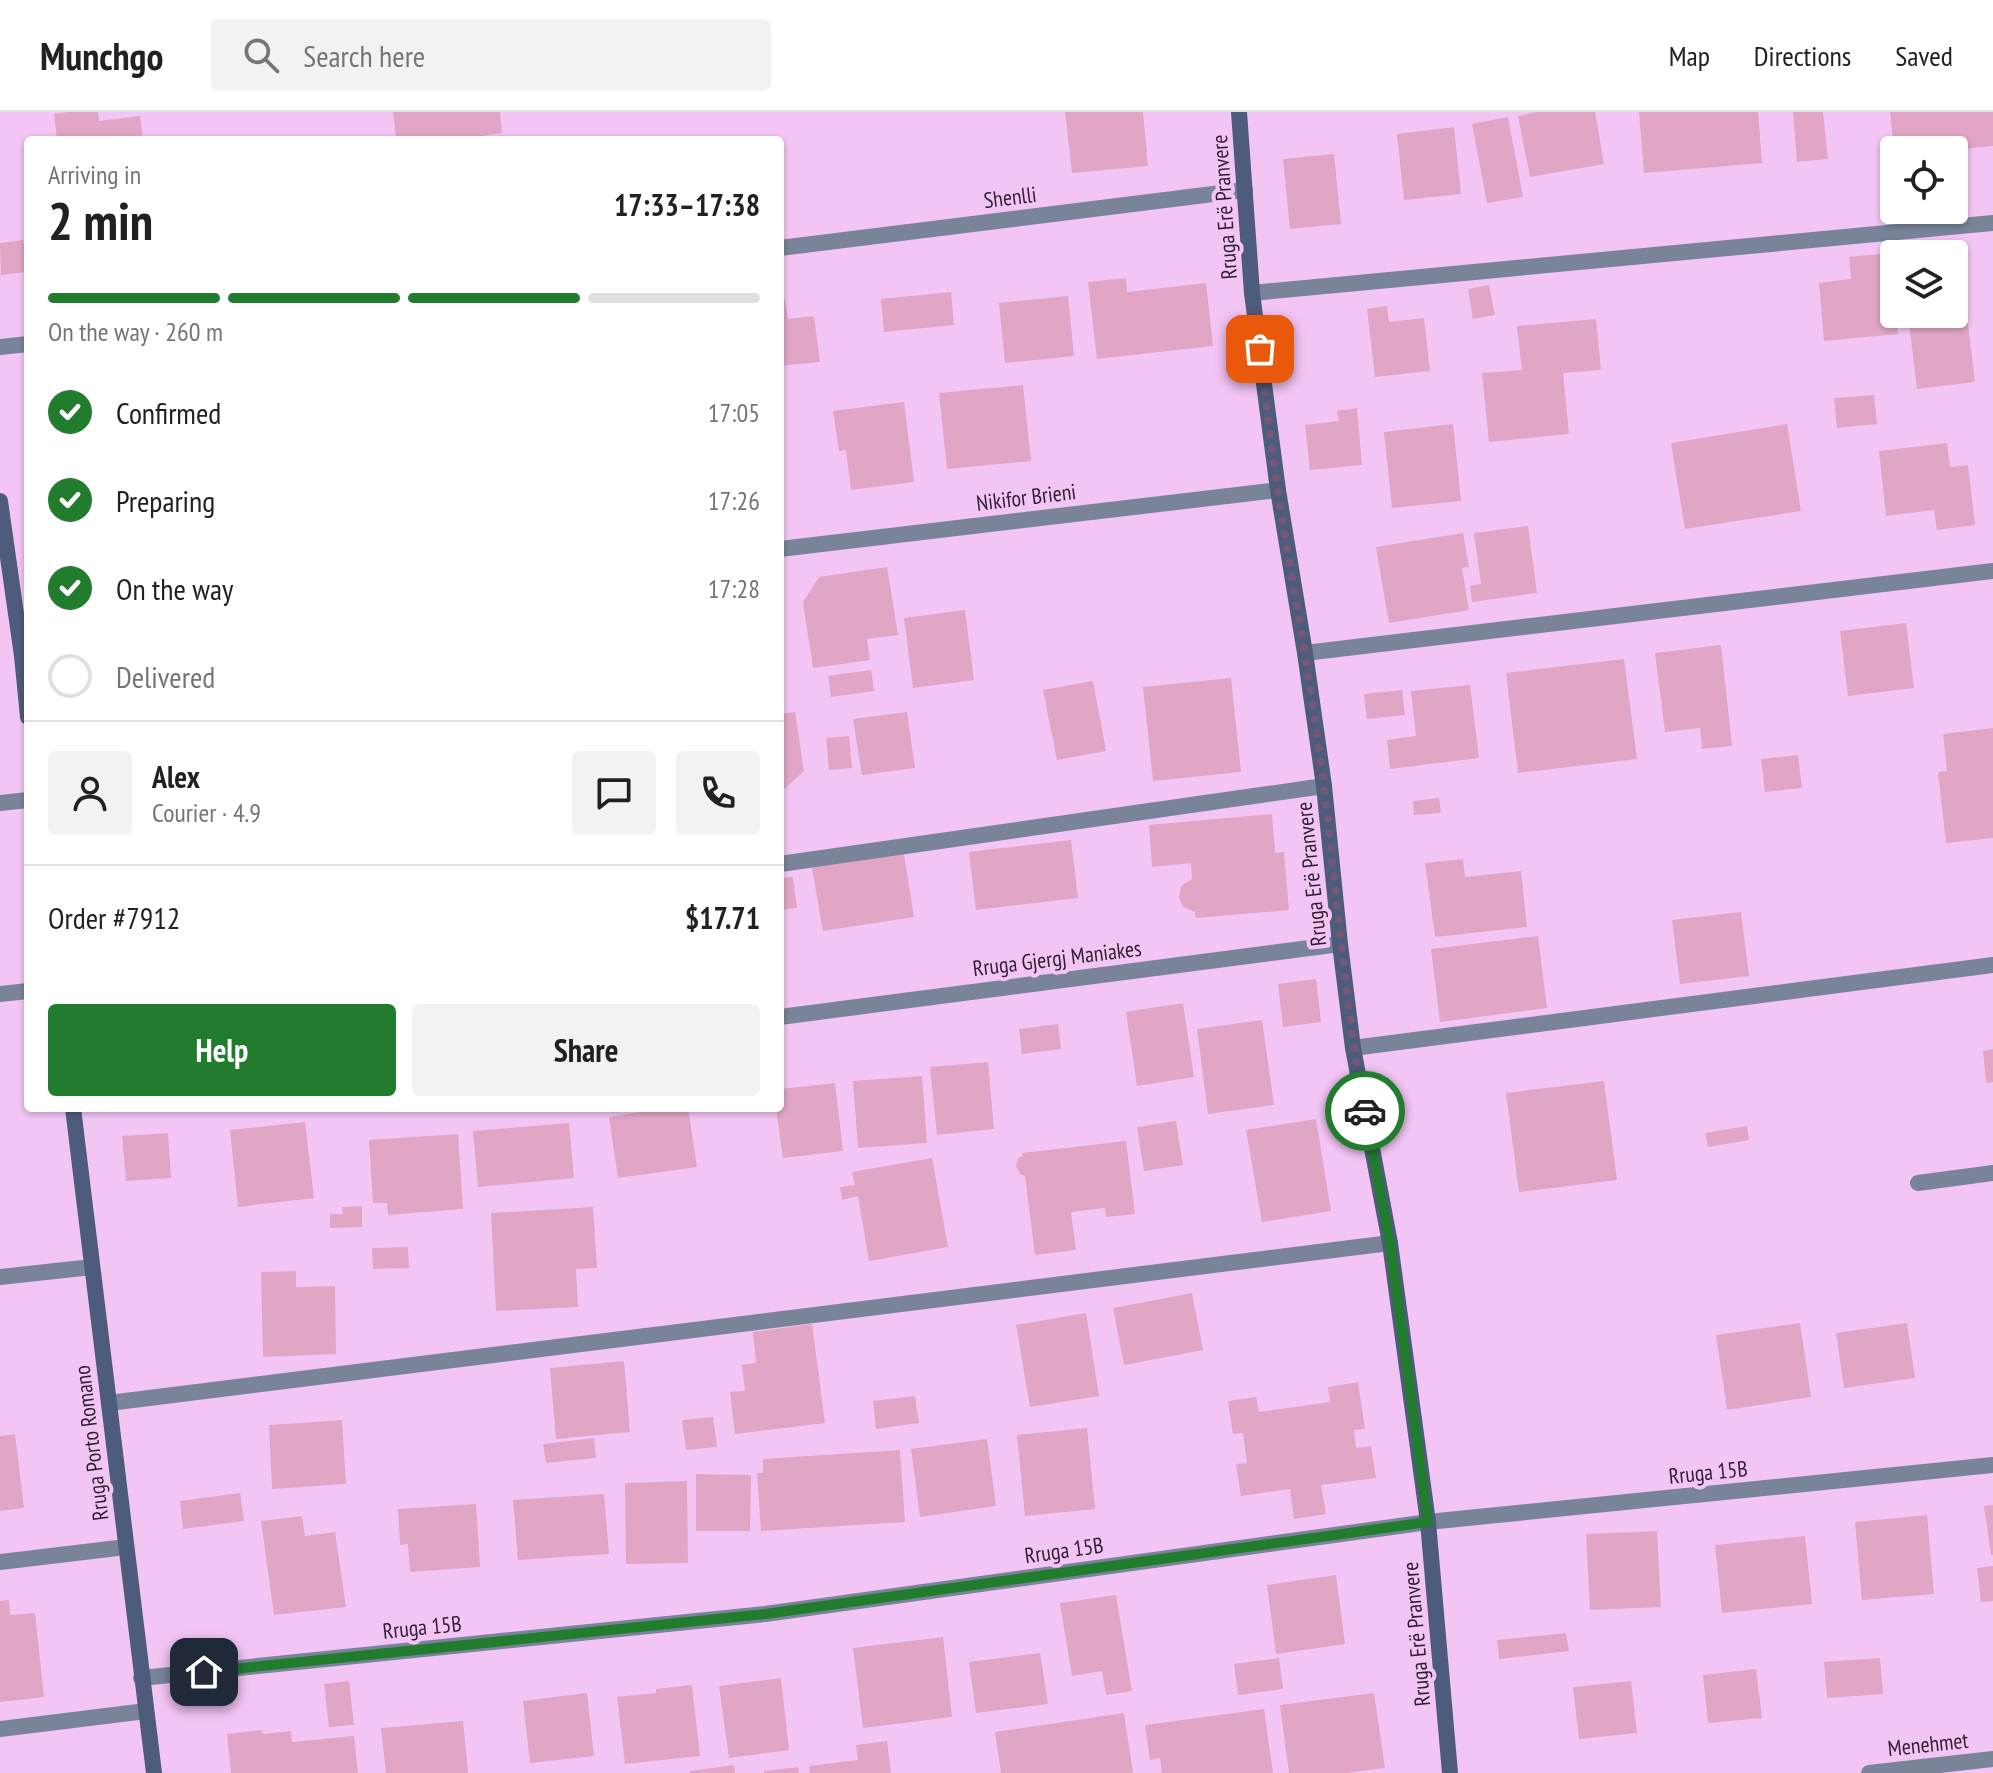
<!DOCTYPE html>
<html lang="en">
<head>
<meta charset="utf-8">
<style>
	body { margin:0; font-family:"PT Sans Narrow",sans-serif; background:#f2f2f2; color:#202124; height:100vh; display:flex; flex-direction:column; font-size:30px; white-space:nowrap }
	* { box-sizing:border-box; margin:0 }
	p { font-size:26px; color:#757577 }
	.icon { flex:none; width:44px; height:44px; fill:none; stroke:currentColor; stroke-width:2; stroke-linecap:round; stroke-linejoin:round }
	.map { position:relative; flex:1; overflow:hidden }
	.drawer { position:absolute; left:24px; top:24px; width:760px; height:976px; display:flex; flex-direction:column; background:#fff; border-radius:8px; box-shadow:0 2px 6px #0004 }
	.drawer>* { flex:none }
	.controls { position:absolute; left:1880px; top:24px; display:grid; gap:16px }
	.controls a { display:grid; place-items:center; width:88px; height:88px; border-radius:8px; background:#fff; box-shadow:0 2px 6px #0004; font-size:40px }
	.pin { position:absolute; display:grid; place-items:center; width:68px; height:68px; color:#fff; margin:-34px; border-radius:16px; box-shadow:0 4px 12px #0006 }
	.courier { position:absolute; display:grid; place-items:center; width:80px; height:80px; margin:-40px; border:6px solid #217d2d; border-radius:50%; background:#fff; color:#222; box-shadow:0 2px 10px #0007 }
	.overview em { font-style:normal; font-weight:700 }
	.overview div { display:flex; flex-direction:column-reverse }
	.overview { display:flex; align-items:center; justify-content:space-between; height:136px; padding:0 24px }
	h1 { font-size:52px; font-weight:700; line-height:60px }
	.bar { display:grid; grid-template-columns:repeat(4,1fr); gap:12px 8px; align-content:center; height:96px; padding:0 24px }
	.bar i { height:10px; border-radius:6px; background:#e0e0e0 }
	.bar .selected { background:#217d2d }
	.bar p { grid-column:span 4 }
	.line { display:flex; align-items:center; gap:20px; padding:0 24px; border-top:2px solid #e0e0e0 }
	.line div { flex:1 }
	.round { display:grid; place-items:center; flex:none; width:84px; height:84px; border-radius:8px; background:#f2f2f2 }
	ol { padding:0 24px; list-style:none }
	li { display:flex; align-items:center; gap:24px; height:88px }
	li p { margin-inline-start:auto }
	li .icon { padding:8px; border-radius:50%; background:#217d2d; color:#fff; stroke-width:4 }
	li:last-child { color:#757577 }
	li i { width:44px; height:44px; border:4px solid #e0e0e0; border-radius:50% }
	.primary-button { display:flex; gap:16px; margin-top:auto; padding:16px 24px }
	.primary-button a { flex:1; height:92px; border-radius:8px; background:#217d2d; color:#fff; font-size:32px; font-weight:700; line-height:92px; text-align:center }
	.primary-button a+a { background:#f2f2f2; color:#202124 }
	header { display:flex; align-items:center; gap:48px; box-sizing:border-box; height:112px; padding:0 40px; background:#fff; border-bottom:2px solid #e0e0e0 }
	header strong { font-size:38px }
	nav { display:flex; gap:44px; margin-inline-start:auto; font-size:28px }
	.search { width:560px; height:72px; background:#f2f2f2; display:flex; align-items:center; gap:20px; box-sizing:border-box; padding:0 28px; border-radius:8px; color:#757577; font-size:30px }
	.map>svg:first-child { display:block }
	.building { fill:#e1a6c6 }
	.lines { fill:none; stroke-linecap:round; stroke-linejoin:round }
	.lane { stroke:#79849a; stroke-width:16 }
	.street { stroke:#79849a; stroke-width:16 }
	.secondary { stroke:#4d5c7c; stroke-width:16 }
	.done { stroke:#745976; stroke-width:8; stroke-dasharray:0 14.4 }
	.route { stroke:#217d2d; stroke-width:10 }
	.labels { text-anchor:middle; dominant-baseline:central; stroke-width:8; stroke-linejoin:round; paint-order:stroke }
	.street-label { font-size:22px; fill:#301f31; stroke:#f3c5f5 }
</style>
</head>
<body>
<header>
<strong>Munchgo</strong>
<div class="search"><svg class="icon" aria-label="search" viewBox="0 0 24 24"><circle cx="10" cy="10" r="6"/><path d="M15 15l6 6"/></svg>Search here</div>
<nav><a>Map</a><a>Directions</a><a>Saved</a></nav>
</header>
<div class="map">
<svg width="1993" height="1661" viewBox="0 0 1993 1661">
	<rect width="100%" height="100%" fill="#f3c5f5"/>
	<g class="building">
		<path d="M 68,0 L 98,0 L 99,9 L 140,4 L 143,28 L 57,28 L 54,2 Z"/>
		<path d="M 393,0 L 500,0 L 502,21 L 473,25 L 473,28 L 396,28 Z"/>
		<path d="M 1065,0 L 1143,0 L 1148,54 L 1072,61 Z"/>
		<path d="M 1537,0 L 1595,0 L 1604,52 L 1530,65 L 1518,4 Z"/>
		<path d="M 1639,0 L 1758,0 L 1762,51 L 1644,61 Z"/>
		<path d="M 1793,0 L 1823,0 L 1828,47 L 1797,50 Z"/>
		<path d="M 1890,0 L 1993,0 L 1993,34 L 1951,38 L 1894,38 Z"/>
		<path d="M 1508,5 L 1523,85 L 1487,91 L 1472,12 Z"/>
		<path d="M 1454,15 L 1461,82 L 1404,88 L 1397,22 Z"/>
		<path d="M 1334,42 L 1341,112 L 1290,117 L 1283,47 Z"/>
		<path d="M 23,128 L 26,150 L 28,150 L 28,160 L 1,163 L 0,131 Z"/>
		<path d="M 1889,141 L 1898,222 L 1824,229 L 1819,171 L 1851,167 L 1849,145 Z"/>
		<path d="M 1960,143 L 1975,270 L 1917,277 L 1908,202 L 1954,202 L 1954,144 Z"/>
		<path d="M 1126,166 L 1127,180 L 1206,171 L 1213,234 L 1097,247 L 1088,170 Z"/>
		<path d="M 1489,173 L 1495,203 L 1473,207 L 1468,177 Z"/>
		<path d="M 951,180 L 954,213 L 884,220 L 881,187 Z"/>
		<path d="M 1068,184 L 1074,244 L 1005,251 L 999,191 Z"/>
		<path d="M 785,187 L 788,207 L 814,204 L 820,250 L 780,254 L 780,188 Z"/>
		<path d="M 1387,194 L 1389,210 L 1424,206 L 1430,259 L 1375,265 L 1367,197 Z"/>
		<path d="M 1596,207 L 1601,258 L 1563,261 L 1569,322 L 1489,330 L 1482,261 L 1522,258 L 1517,214 Z"/>
		<path d="M 1023,273 L 1031,349 L 947,357 L 939,281 Z"/>
		<path d="M 1874,283 L 1877,312 L 1837,316 L 1834,286 Z"/>
		<path d="M 904,290 L 914,370 L 851,378 L 846,338 L 839,339 L 833,299 Z"/>
		<path d="M 1357,296 L 1362,353 L 1310,358 L 1305,313 L 1339,309 L 1337,299 Z"/>
		<path d="M 1453,312 L 1461,389 L 1392,396 L 1384,320 Z"/>
		<path d="M 1787,312 L 1801,399 L 1685,417 L 1671,331 Z"/>
		<path d="M 1947,331 L 1950,355 L 1968,353 L 1975,413 L 1937,418 L 1934,398 L 1886,404 L 1879,339 Z"/>
		<path d="M 1528,414 L 1537,481 L 1472,490 L 1470,474 L 1481,472 L 1474,421 Z"/>
		<path d="M 1463,421 L 1469,455 L 1462,456 L 1469,498 L 1389,511 L 1376,435 Z"/>
		<path d="M 887,455 L 898,523 L 867,527 L 870,548 L 813,556 L 803,490 L 819,465 Z"/>
		<path d="M 965,498 L 974,568 L 913,576 L 904,506 Z"/>
		<path d="M 1906,511 L 1914,576 L 1848,584 L 1840,519 Z"/>
		<path d="M 1721,533 L 1732,634 L 1702,637 L 1700,616 L 1665,620 L 1655,541 Z"/>
		<path d="M 1624,547 L 1637,647 L 1518,661 L 1506,561 Z"/>
		<path d="M 871,558 L 874,579 L 831,585 L 828,564 Z"/>
		<path d="M 1231,566 L 1241,660 L 1153,669 L 1143,575 Z"/>
		<path d="M 1093,569 L 1106,639 L 1057,648 L 1043,578 Z"/>
		<path d="M 1470,573 L 1479,646 L 1390,657 L 1387,628 L 1416,624 L 1411,579 Z"/>
		<path d="M 1402,578 L 1405,603 L 1367,607 L 1364,582 Z"/>
		<path d="M 795,600 L 804,659 L 780,681 L 780,602 Z"/>
		<path d="M 907,600 L 915,656 L 862,663 L 853,607 Z"/>
		<path d="M 1993,616 L 1993,726 L 1946,731 L 1938,660 L 1947,659 L 1943,622 Z"/>
		<path d="M 849,624 L 852,656 L 829,658 L 826,626 Z"/>
		<path d="M 1798,643 L 1802,676 L 1765,680 L 1761,647 Z"/>
		<path d="M 1439,686 L 1441,701 L 1414,703 L 1413,689 Z"/>
		<path d="M 1272,702 L 1275,741 L 1284,740 L 1289,798 L 1196,806 L 1195,800 L 1183,795 L 1179,785 L 1181,774 L 1192,767 L 1191,751 L 1152,755 L 1149,713 Z"/>
		<path d="M 1071,728 L 1078,786 L 976,798 L 969,740 Z"/>
		<path d="M 903,736 L 914,805 L 823,819 L 811,750 Z"/>
		<path d="M 1463,747 L 1465,765 L 1521,759 L 1527,815 L 1435,825 L 1425,751 Z"/>
		<path d="M 793,765 L 797,796 L 780,798 L 780,766 Z"/>
		<path d="M 1741,800 L 1749,864 L 1680,872 L 1672,808 Z"/>
		<path d="M 1538,824 L 1547,896 L 1440,910 L 1431,837 Z"/>
		<path d="M 1316,867 L 1321,910 L 1283,915 L 1278,872 Z"/>
		<path d="M 1183,891 L 1194,965 L 1137,974 L 1126,900 Z"/>
		<path d="M 1262,908 L 1274,993 L 1208,1002 L 1197,917 Z"/>
		<path d="M 1058,912 L 1061,937 L 1022,942 L 1019,917 Z"/>
		<path d="M 1993,937 L 1993,970 L 1986,971 L 1983,939 Z"/>
		<path d="M 988,950 L 994,1017 L 937,1023 L 930,955 Z"/>
		<path d="M 922,964 L 927,1031 L 858,1036 L 853,969 Z"/>
		<path d="M 1604,969 L 1617,1068 L 1519,1080 L 1506,981 Z"/>
		<path d="M 835,971 L 843,1039 L 783,1046 L 776,996 L 780,996 L 780,977 Z"/>
		<path d="M 667,996 L 688,996 L 697,1055 L 618,1066 L 609,1005 Z"/>
		<path d="M 1316,1007 L 1331,1099 L 1262,1110 L 1246,1018 Z"/>
		<path d="M 1176,1009 L 1183,1053 L 1144,1059 L 1137,1015 Z"/>
		<path d="M 305,1010 L 314,1086 L 238,1095 L 230,1018 Z"/>
		<path d="M 569,1011 L 574,1066 L 478,1075 L 473,1019 Z"/>
		<path d="M 1747,1014 L 1749,1028 L 1708,1035 L 1705,1021 Z"/>
		<path d="M 168,1021 L 171,1066 L 126,1069 L 122,1024 Z"/>
		<path d="M 458,1022 L 463,1097 L 388,1103 L 387,1091 L 373,1091 L 369,1028 Z"/>
		<path d="M 1126,1029 L 1135,1102 L 1106,1105 L 1105,1096 L 1071,1100 L 1076,1138 L 1035,1143 L 1025,1064 L 1020,1062 L 1016,1054 L 1018,1046 L 1023,1044 L 1022,1041 Z"/>
		<path d="M 932,1046 L 948,1135 L 869,1149 L 858,1084 L 842,1088 L 840,1075 L 855,1073 L 852,1060 Z"/>
		<path d="M 362,1094 L 362,1115 L 330,1116 L 330,1102 L 343,1102 L 342,1095 Z"/>
		<path d="M 593,1095 L 597,1156 L 576,1157 L 578,1195 L 496,1199 L 491,1101 Z"/>
		<path d="M 408,1135 L 409,1156 L 373,1157 L 372,1136 Z"/>
		<path d="M 296,1159 L 296,1175 L 335,1174 L 336,1242 L 263,1245 L 261,1160 Z"/>
		<path d="M 1192,1181 L 1203,1238 L 1124,1253 L 1113,1196 Z"/>
		<path d="M 1086,1201 L 1099,1284 L 1030,1295 L 1016,1213 Z"/>
		<path d="M 1800,1211 L 1811,1285 L 1727,1298 L 1716,1223 Z"/>
		<path d="M 1907,1211 L 1915,1266 L 1844,1276 L 1836,1221 Z"/>
		<path d="M 812,1212 L 825,1311 L 735,1322 L 730,1280 L 745,1279 L 742,1253 L 756,1251 L 753,1220 Z"/>
		<path d="M 624,1249 L 630,1320 L 556,1327 L 550,1256 Z"/>
		<path d="M 1358,1270 L 1365,1317 L 1354,1318 L 1356,1336 L 1371,1334 L 1376,1366 L 1321,1373 L 1326,1402 L 1294,1407 L 1290,1377 L 1241,1384 L 1236,1352 L 1247,1351 L 1243,1321 L 1233,1322 L 1228,1289 L 1256,1285 L 1259,1300 L 1330,1290 L 1328,1275 Z"/>
		<path d="M 915,1284 L 919,1311 L 876,1317 L 873,1289 Z"/>
		<path d="M 713,1305 L 717,1335 L 686,1338 L 682,1308 Z"/>
		<path d="M 342,1308 L 346,1372 L 272,1377 L 269,1313 Z"/>
		<path d="M 1087,1316 L 1095,1397 L 1025,1404 L 1017,1323 Z"/>
		<path d="M 15,1322 L 24,1396 L 0,1399 L 0,1324 Z"/>
		<path d="M 594,1326 L 596,1346 L 546,1351 L 543,1332 Z"/>
		<path d="M 987,1327 L 996,1394 L 920,1405 L 911,1337 Z"/>
		<path d="M 900,1338 L 905,1410 L 761,1419 L 757,1361 L 763,1361 L 763,1347 Z"/>
		<path d="M 696,1362 L 751,1363 L 750,1419 L 696,1419 Z"/>
		<path d="M 687,1369 L 688,1451 L 626,1452 L 625,1371 Z"/>
		<path d="M 240,1381 L 244,1409 L 183,1417 L 180,1389 Z"/>
		<path d="M 604,1382 L 609,1442 L 518,1448 L 513,1388 Z"/>
		<path d="M 476,1392 L 480,1455 L 410,1460 L 408,1432 L 400,1433 L 398,1397 Z"/>
		<path d="M 1993,1393 L 1993,1443 L 1991,1443 L 1984,1394 Z"/>
		<path d="M 1927,1403 L 1934,1482 L 1862,1488 L 1855,1410 Z"/>
		<path d="M 302,1404 L 305,1424 L 335,1420 L 346,1495 L 274,1503 L 261,1409 Z"/>
		<path d="M 1657,1419 L 1661,1495 L 1590,1498 L 1586,1422 Z"/>
		<path d="M 1805,1424 L 1812,1492 L 1722,1501 L 1715,1433 Z"/>
		<path d="M 1993,1454 L 1993,1489 L 1981,1490 L 1977,1456 Z"/>
		<path d="M 1336,1463 L 1345,1532 L 1276,1542 L 1267,1473 Z"/>
		<path d="M 1116,1483 L 1132,1579 L 1106,1583 L 1102,1559 L 1072,1564 L 1060,1491 Z"/>
		<path d="M 9,1488 L 10,1503 L 35,1501 L 44,1585 L 0,1590 L 0,1489 Z"/>
		<path d="M 1566,1521 L 1569,1539 L 1499,1547 L 1497,1528 Z"/>
		<path d="M 943,1525 L 952,1605 L 863,1616 L 853,1536 Z"/>
		<path d="M 1040,1541 L 1048,1592 L 976,1601 L 969,1550 Z"/>
		<path d="M 1279,1546 L 1283,1577 L 1238,1583 L 1234,1552 Z"/>
		<path d="M 1880,1546 L 1883,1582 L 1827,1586 L 1824,1550 Z"/>
		<path d="M 1756,1557 L 1762,1606 L 1708,1611 L 1703,1563 Z"/>
		<path d="M 781,1566 L 789,1638 L 729,1646 L 719,1574 Z"/>
		<path d="M 349,1569 L 354,1613 L 329,1615 L 324,1572 Z"/>
		<path d="M 1631,1569 L 1637,1621 L 1579,1627 L 1573,1575 Z"/>
		<path d="M 692,1573 L 700,1644 L 625,1652 L 617,1585 L 656,1581 L 656,1577 Z"/>
		<path d="M 587,1581 L 594,1644 L 530,1651 L 523,1589 Z"/>
		<path d="M 1374,1581 L 1385,1656 L 1346,1661 L 1289,1661 L 1280,1593 Z"/>
		<path d="M 1264,1597 L 1273,1661 L 1162,1661 L 1160,1646 L 1150,1648 L 1145,1613 Z"/>
		<path d="M 1124,1601 L 1133,1661 L 1001,1661 L 995,1620 Z"/>
		<path d="M 463,1609 L 468,1661 L 386,1661 L 381,1616 Z"/>
		<path d="M 262,1618 L 263,1622 L 291,1619 L 292,1630 L 354,1624 L 358,1661 L 231,1661 L 227,1622 Z"/>
		<path d="M 887,1629 L 891,1661 L 810,1661 L 809,1654 L 858,1648 L 856,1633 Z"/>
		<path d="M 734,1653 L 735,1661 L 690,1661 L 690,1659 Z"/>
		<path d="M 798,1655 L 799,1661 L 764,1661 L 764,1659 Z"/>
	</g>
	<g class="lines">
		<path class="lane" d="M 1353,936 L 1993,853"/>
		<g class="street">
			<path d="M 780,136 L 1245,78"/>
			<path d="M 1252,181 L 1993,111"/>
			<path d="M 0,235 L 28,232"/>
			<path d="M 780,437 L 1278,378"/>
			<path d="M 1305,541 L 1993,459"/>
			<path d="M 0,691 L 28,688"/>
			<path d="M 780,752 L 1324,674"/>
			<path d="M 0,882 L 28,879"/>
			<path d="M 780,905 L 1340,832"/>
			<path d="M 1918,1071 L 1993,1061"/>
			<path d="M 0,1165 L 92,1155"/>
			<path d="M 109,1291 L 1390,1131"/>
			<path d="M 0,1450 L 126,1435"/>
			<path d="M 141,1566 L 765,1502 L 1428,1410 L 1993,1353"/>
			<path d="M 0,1617 L 146,1599"/>
			<path d="M 1869,1661 L 1993,1647"/>
		</g>
		<g class="secondary">
			<path d="M 1239,0 L 1252,181 L 1278,378 L 1305,541 L 1324,674 L 1340,832 L 1353,936 L 1390,1131 L 1428,1410 L 1450,1661"/>
			<path d="M 0,389 L 22,544 L 28,605"/>
			<path d="M 73,996 L 154,1661"/>
		</g>
	</g>
	<g class="lines">
		<path class="done" d="M 1260,237 C 1266,285 1271,333 1278,381 C 1294,479 1312,576 1324,674 C 1337,783 1345,891 1365,999"/>
		<path class="route" d="M 204,1560 L 765,1502 L 1428,1410 L 1390,1131 L 1365,999"/>
	</g>
	<g class="labels">
		<g class="street-label">
			<text transform="translate(1010 85) rotate(-7)">Shenlli</text>
			<text transform="translate(1224 95) rotate(-94)">Rruga Erë Pranvere</text>
			<text transform="translate(1026 385) rotate(-7)">Nikifor Brieni</text>
			<text transform="translate(1311 762) rotate(-96)">Rruga Erë Pranvere</text>
			<text transform="translate(1057 846) rotate(-7)">Rruga Gjergj Maniakes</text>
			<text transform="translate(91 1331) rotate(-97)">Rruga Porto Romano</text>
			<text transform="translate(1708 1360) rotate(-6)">Rruga 15B</text>
			<text transform="translate(1064 1438) rotate(-8)">Rruga 15B</text>
			<text transform="translate(422 1515) rotate(-6)">Rruga 15B</text>
			<text transform="translate(1416 1522) rotate(-95)">Rruga Erë Pranvere</text>
			<text transform="translate(1928 1632) rotate(-6)">Menehmet</text>
		</g>
	</g>
</svg>
<div class="controls">
<a><svg class="icon" aria-label="locate" viewBox="0 0 24 24"><circle cx="12" cy="12" r="6"/><path d="M12 2v4M12 18v4M2 12h4M18 12h4"/></svg></a>
<a><svg class="icon" aria-label="layers" viewBox="0 0 24 24"><path d="M12 4l9 5-9 5-9-5zM3 14l9 5 9-5"/></svg></a>
</div>
<div class="pin" style="left:1260px;top:237px;background:#ea580c"><svg class="icon" aria-label="bag" viewBox="0 0 24 24"><path d="M5 8h14l-1 12H6zM9 8a3 3 0 0 1 6 0"/></svg></div>
<div class="pin" style="left:204px;top:1560px;background:#1f2937"><svg class="icon" aria-label="home" viewBox="0 0 24 24"><path d="M3 11l9-7 9 7M6 9v11h12V9"/></svg></div>
<div class="courier" style="left:1365px;top:999px"><svg class="icon" aria-label="car" viewBox="0 0 24 24"><path d="M5 17H2v-5l4-1 3-4h7l3 4 3 1v5h-3M9 17h6M6 11h13"/><circle cx="7" cy="17" r="2"/><circle cx="17" cy="17" r="2"/></svg></div>
<section class="drawer">
<div class="overview"><div><h1>2 min</h1><p>Arriving in</p></div><em>17:33–17:38</em></div>
<div class="bar"><i class="selected"></i><i class="selected"></i><i class="selected"></i><i></i><p>On the way · 260 m</p></div>
<ol>
<li><svg class="icon" aria-label="check" viewBox="0 0 24 24"><path d="M5 12l5 5 9-10"/></svg>Confirmed<p>17:05</p></li>
<li><svg class="icon" aria-label="check" viewBox="0 0 24 24"><path d="M5 12l5 5 9-10"/></svg>Preparing<p>17:26</p></li>
<li><svg class="icon" aria-label="check" viewBox="0 0 24 24"><path d="M5 12l5 5 9-10"/></svg>On the way<p>17:28</p></li>
<li><i></i>Delivered</li>
</ol>
<div class="line" style="height:144px"><a class="round"><svg class="icon" aria-label="person" viewBox="0 0 24 24"><circle cx="12" cy="8" r="4"/><path d="M4 21q1-7 8-7t8 7"/></svg></a><div><b>Alex</b><p>Courier · 4.9</p></div><a class="round"><svg class="icon" aria-label="chat" viewBox="0 0 24 24"><path d="M4 5h16v11H9l-5 4z"/></svg></a><a class="round"><svg class="icon" aria-label="phone" viewBox="0 0 24 24"><path d="M5 4h4l2 5-3 2q2 4 5 5l2-3 5 2v4C11 20 4 13 5 4z"/></svg></a></div>
<div class="line" style="height:104px"><div>Order #7912</div><b>$17.71</b></div>
<div class="primary-button"><a>Help</a><a>Share</a></div>
</section>
</div>
</body>
</html>
